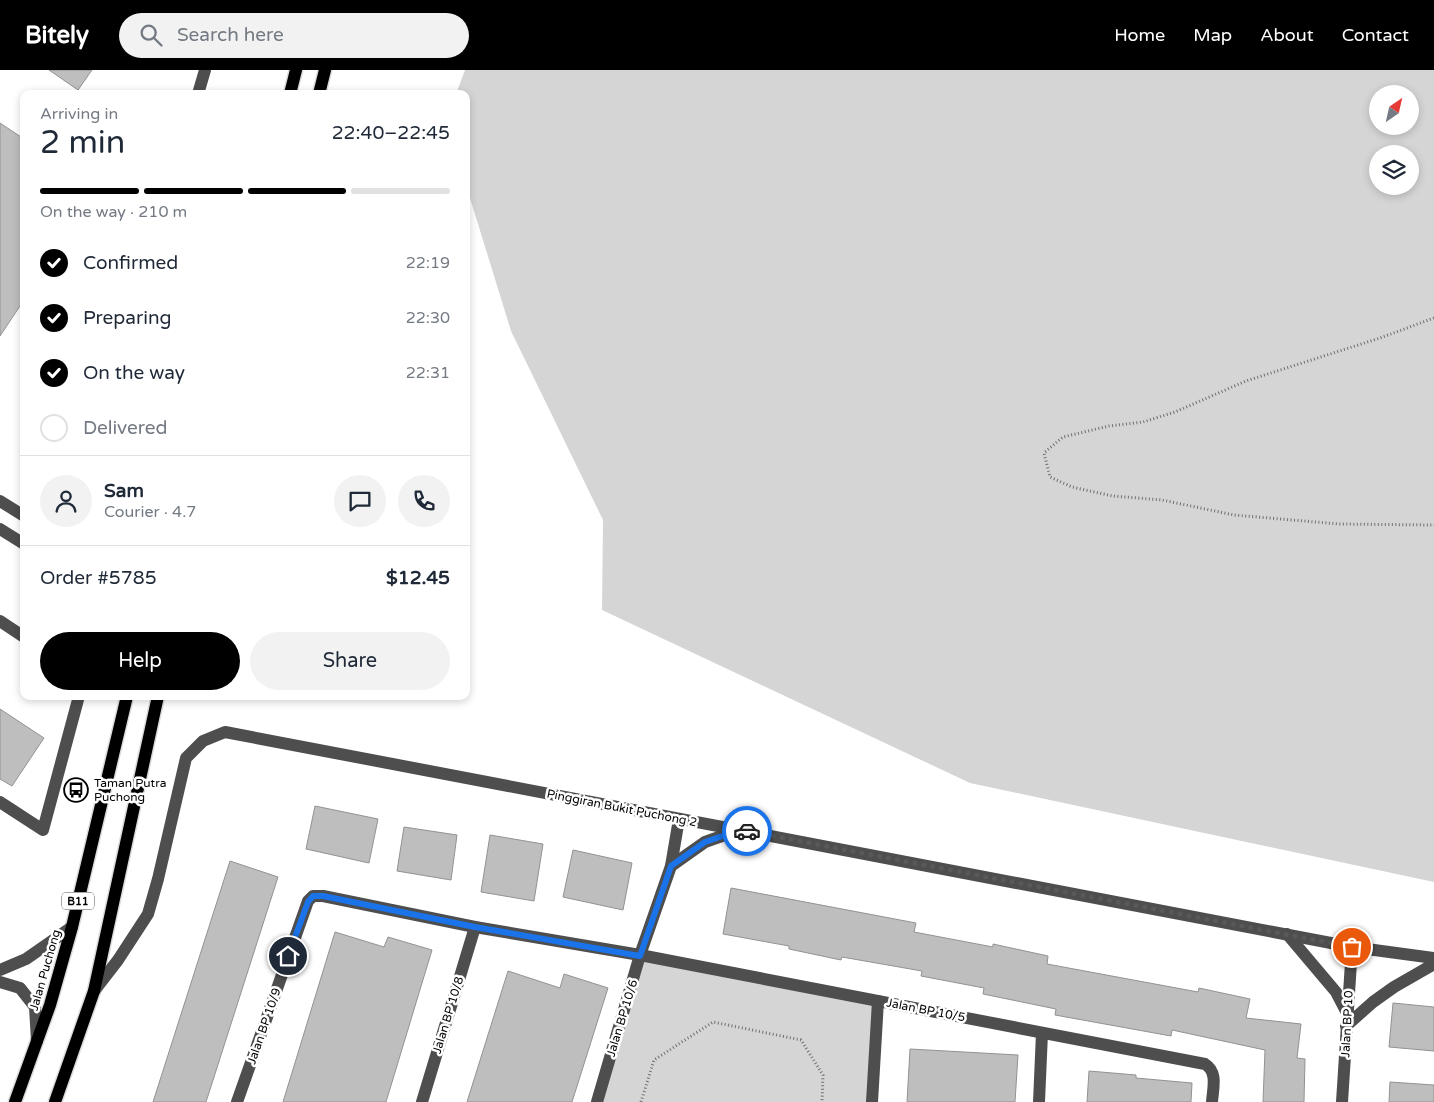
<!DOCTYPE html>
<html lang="en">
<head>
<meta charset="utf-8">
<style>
	body { margin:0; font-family:"Varela Round",sans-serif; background:#f2f2f3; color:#1f2937; height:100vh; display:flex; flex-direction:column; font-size:19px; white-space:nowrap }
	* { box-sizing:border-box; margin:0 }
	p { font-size:16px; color:#747a83 }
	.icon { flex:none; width:28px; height:28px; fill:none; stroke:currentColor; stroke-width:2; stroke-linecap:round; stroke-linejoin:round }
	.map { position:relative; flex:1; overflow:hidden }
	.panel { position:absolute; left:20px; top:20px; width:450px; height:610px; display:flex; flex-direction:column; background:#fff; border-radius:10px; box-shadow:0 2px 8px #0003 }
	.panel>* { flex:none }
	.needle { width:32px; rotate:34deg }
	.tools { position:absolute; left:1369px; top:15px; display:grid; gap:10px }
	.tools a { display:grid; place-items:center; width:50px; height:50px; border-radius:50%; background:#fff; box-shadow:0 2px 8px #0003; font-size:25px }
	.pin { position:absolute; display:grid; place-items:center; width:42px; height:42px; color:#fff; margin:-21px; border:2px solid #fff; border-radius:50%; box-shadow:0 1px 5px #0007 }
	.courier { position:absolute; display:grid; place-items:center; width:50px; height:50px; margin:-25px; border:4px solid #1a73e8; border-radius:50%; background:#fff; color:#222; box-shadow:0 1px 6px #0007 }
	.overview em { font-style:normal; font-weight:600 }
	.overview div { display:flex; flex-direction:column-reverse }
	.overview { display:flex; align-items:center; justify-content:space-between; height:85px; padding:0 20px }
	h1 { font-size:32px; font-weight:600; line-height:38px }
	.bar { display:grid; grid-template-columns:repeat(4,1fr); gap:8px 5px; align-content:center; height:60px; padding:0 20px }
	.bar i { height:6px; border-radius:4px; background:#e0e1e3 }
	.bar .selected { background:#000 }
	.bar p { grid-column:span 4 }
	.line { display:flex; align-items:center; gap:12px; padding:0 20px; border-top:1px solid #e0e1e3 }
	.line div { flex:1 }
	.round { display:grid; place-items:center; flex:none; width:52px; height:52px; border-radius:26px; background:#f2f2f3 }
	ol { padding:0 20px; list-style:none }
	li { display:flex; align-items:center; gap:15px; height:55px }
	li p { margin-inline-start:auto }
	li .icon { padding:5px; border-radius:50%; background:#000; color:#fff; stroke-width:4 }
	li:last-child { color:#747a83 }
	li i { width:28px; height:28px; border:2px solid #e0e1e3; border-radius:50% }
	.primary-button { display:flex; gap:10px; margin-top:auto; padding:10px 20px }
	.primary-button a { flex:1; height:58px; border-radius:30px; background:#000; color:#fff; font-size:20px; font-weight:600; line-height:58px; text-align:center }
	.primary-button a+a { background:#f2f2f3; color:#1f2937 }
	header { display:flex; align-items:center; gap:30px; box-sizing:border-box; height:70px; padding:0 25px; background:#000; color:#fff }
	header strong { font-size:24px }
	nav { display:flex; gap:28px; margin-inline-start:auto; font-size:18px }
	.search { width:350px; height:45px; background:#f2f2f3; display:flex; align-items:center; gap:12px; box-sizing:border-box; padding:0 18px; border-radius:28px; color:#747a83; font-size:19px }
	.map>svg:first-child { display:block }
	.green { fill:#d5d5d5; fill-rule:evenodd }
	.building { fill:#bebebe; stroke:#929292 }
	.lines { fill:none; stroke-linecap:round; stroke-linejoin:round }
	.major-casing { stroke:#dbdbdb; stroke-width:15 }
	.path { stroke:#707070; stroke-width:3; stroke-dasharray:1 2.5; stroke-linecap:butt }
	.minor { stroke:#4e4e4e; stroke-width:12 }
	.major { stroke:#000; stroke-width:12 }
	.done { stroke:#595959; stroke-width:5; stroke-dasharray:0 9 }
	.route { stroke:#1a73e8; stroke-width:6 }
	.labels { text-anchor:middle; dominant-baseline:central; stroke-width:5; stroke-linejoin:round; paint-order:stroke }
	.shield { fill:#fff; stroke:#4c4c4c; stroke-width:1 }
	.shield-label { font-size:11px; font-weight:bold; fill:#000 }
	.poi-label { font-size:12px; fill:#000; stroke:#fff; text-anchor:start }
	.street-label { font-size:12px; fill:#000; stroke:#fff }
</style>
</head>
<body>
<header>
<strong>Bitely</strong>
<div class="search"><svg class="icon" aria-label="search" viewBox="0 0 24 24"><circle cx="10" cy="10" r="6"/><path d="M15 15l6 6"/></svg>Search here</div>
<nav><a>Home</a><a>Map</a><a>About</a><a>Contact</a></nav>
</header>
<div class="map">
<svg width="1434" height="1032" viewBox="0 0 1434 1032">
	<rect width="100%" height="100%" fill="#fff"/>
	<g class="green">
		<path d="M 465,0 L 1434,0 L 1434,812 L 970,713 L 602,540 L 603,450 L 511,261 L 466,115 L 466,24 L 456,24 ZM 1378,24 L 1410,24 L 1410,56 L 1378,56 ZM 1378,84 L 1410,84 L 1410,116 L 1378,116 Z"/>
		<path d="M 640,885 L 878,931 L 872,1032 L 597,1032 Z"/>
	</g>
	<g class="building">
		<path d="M 49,0 L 92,0 L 78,20 Z"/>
		<path d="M 0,53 L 24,69 L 24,230 L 0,266 Z"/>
		<path d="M 0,639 L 44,668 L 12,716 L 0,709 Z"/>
		<path d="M 315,736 L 378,749 L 369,793 L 306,779 Z"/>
		<path d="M 404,757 L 457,765 L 451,810 L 397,801 Z"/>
		<path d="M 490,765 L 543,774 L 534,831 L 481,822 Z"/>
		<path d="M 573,780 L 632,793 L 623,840 L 563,827 Z"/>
		<path d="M 230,791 L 278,807 L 206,1032 L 153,1032 Z"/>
		<path d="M 731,818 L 916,853 L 914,862 L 993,877 L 993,874 L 1048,886 L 1047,894 L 1198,922 L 1199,918 L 1250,929 L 1246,948 L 1301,954 L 1297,988 L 1305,989 L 1304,1032 L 1263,1032 L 1265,980 L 1172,960 L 1171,966 L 1055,945 L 1056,939 L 983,924 L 984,918 L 921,906 L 922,901 L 842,887 L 841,890 L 789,879 L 789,876 L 723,864 Z"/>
		<path d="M 335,862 L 384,877 L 388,867 L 432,880 L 386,1032 L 283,1032 Z"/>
		<path d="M 508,901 L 560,918 L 564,904 L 608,918 L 572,1032 L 467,1032 Z"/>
		<path d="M 1393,933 L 1434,937 L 1434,981 L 1389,977 Z"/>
		<path d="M 910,979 L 1018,985 L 1015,1032 L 907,1032 Z"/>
		<path d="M 1089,1001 L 1136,1005 L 1136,1008 L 1192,1013 L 1191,1032 L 1087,1032 Z"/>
		<path d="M 1390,1012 L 1434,1015 L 1434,1032 L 1389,1032 Z"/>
	</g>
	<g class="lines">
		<g class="major-casing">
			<g id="major">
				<path d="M 290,24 L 296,0"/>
				<path d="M 319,24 L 325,0"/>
				<path d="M 15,1032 L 50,935 L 72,857 L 127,626"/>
				<path d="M 55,1032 L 94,921 L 158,626"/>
			</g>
		</g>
		<g class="path">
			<path d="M 1434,248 L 1380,268 L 1246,311 L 1175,342 L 1143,352 L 1109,356 L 1063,367 L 1044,383 L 1050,407 L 1072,417 L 1113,426 L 1162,430 L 1234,445 L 1339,454 L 1434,455"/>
			<path d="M 641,1032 L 654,990 L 713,952 L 801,970 L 823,1005 L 822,1032"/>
		</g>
		<g class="minor">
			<path d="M 198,24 L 205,0"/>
			<path d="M 0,431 L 24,446"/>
			<path d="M 0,459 L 24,474"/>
			<path d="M 0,551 L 24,567"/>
			<path d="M 0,732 L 43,760 L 79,626"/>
			<path d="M 671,796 L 705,772 L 739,760"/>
			<path d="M 1287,864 L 1336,922 L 1347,943"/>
			<path d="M 0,900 L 26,889 L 72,857"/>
			<path d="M 0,912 L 20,918 L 35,937 L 37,971"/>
			<path d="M 94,921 L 118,890 L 148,844 L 158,809 L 186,688 L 203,671 L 225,662 L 1352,877 L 1434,888"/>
			<path d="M 1346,956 L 1373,932 L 1394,917 L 1434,894"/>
			<path d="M 237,1032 L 308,831 L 313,826 L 323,826 L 475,857 L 640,885 L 1205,994 C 1218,1002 1213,1018 1212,1032"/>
			<path d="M 422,1032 L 475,857"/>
			<path d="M 597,1032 L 640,885 L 671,796 L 679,749"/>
			<path d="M 872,1032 L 878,931"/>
			<path d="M 1039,1032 L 1042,963"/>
			<path d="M 1342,1032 L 1352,877"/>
		</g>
		<use href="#major" class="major"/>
	</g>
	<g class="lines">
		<path class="done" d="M 747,761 L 1352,877"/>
		<path class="route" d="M 288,886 L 308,832 L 313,826 L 323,826 L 475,857 L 640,886 L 671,796 L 705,772 L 740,760 L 747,761"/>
	</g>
	<defs>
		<g id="bus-ring" transform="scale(1.25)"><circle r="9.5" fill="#fff" stroke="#000" stroke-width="1.5"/><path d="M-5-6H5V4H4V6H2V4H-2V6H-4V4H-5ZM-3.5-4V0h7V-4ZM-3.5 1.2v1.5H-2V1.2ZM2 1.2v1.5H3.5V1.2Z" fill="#000"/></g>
	</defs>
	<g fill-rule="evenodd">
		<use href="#bus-ring" x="76" y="720"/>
	</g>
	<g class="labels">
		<rect class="shield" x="62" y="822.5" width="32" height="17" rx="4"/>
		<g class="shield-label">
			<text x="78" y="831">B11</text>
		</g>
		<g class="poi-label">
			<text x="94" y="713">Taman Putra<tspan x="94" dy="14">Puchong</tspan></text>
		</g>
		<g class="street-label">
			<text transform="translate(622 738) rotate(11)">Pinggiran Bukit Puchong 2</text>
			<text transform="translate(45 900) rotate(-74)">Jalan Puchong</text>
			<text transform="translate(926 940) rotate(11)">Jalan BP 10/5</text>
			<text transform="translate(448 945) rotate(-73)">Jalan BP 10/8</text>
			<text transform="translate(622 948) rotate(-73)">Jalan BP 10/6</text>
			<text transform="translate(1347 954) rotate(-87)">Jalan BP 10</text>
			<text transform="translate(264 956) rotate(-71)">Jalan BP 10/9</text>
		</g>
	</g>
</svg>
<div class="tools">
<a><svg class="needle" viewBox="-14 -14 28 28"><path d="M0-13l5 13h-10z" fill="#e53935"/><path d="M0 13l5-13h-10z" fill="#747a83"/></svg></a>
<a><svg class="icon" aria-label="layers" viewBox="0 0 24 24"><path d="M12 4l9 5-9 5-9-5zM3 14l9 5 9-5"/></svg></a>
</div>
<div class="pin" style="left:1352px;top:877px;background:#ea580c"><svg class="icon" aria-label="bag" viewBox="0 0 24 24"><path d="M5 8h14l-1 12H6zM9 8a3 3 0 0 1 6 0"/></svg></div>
<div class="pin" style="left:288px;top:886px;background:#1f2937"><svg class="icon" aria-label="home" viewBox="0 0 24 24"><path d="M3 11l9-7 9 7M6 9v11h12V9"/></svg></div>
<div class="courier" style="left:747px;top:761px"><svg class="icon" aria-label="car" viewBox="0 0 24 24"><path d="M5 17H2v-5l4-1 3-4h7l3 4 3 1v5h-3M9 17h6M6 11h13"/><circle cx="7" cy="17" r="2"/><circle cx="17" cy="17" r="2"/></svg></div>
<section class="panel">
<div class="overview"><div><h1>2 min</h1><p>Arriving in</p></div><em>22:40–22:45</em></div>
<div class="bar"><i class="selected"></i><i class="selected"></i><i class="selected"></i><i></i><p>On the way · 210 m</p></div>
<ol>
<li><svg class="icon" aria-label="check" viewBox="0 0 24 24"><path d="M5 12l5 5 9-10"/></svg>Confirmed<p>22:19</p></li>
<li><svg class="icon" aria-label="check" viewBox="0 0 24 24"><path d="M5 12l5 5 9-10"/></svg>Preparing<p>22:30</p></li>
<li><svg class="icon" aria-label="check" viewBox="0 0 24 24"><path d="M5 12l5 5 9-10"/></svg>On the way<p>22:31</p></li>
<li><i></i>Delivered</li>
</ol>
<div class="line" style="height:90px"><a class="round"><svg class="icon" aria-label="person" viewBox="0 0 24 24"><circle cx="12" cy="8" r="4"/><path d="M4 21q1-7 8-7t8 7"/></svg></a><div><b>Sam</b><p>Courier · 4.7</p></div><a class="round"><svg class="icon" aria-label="chat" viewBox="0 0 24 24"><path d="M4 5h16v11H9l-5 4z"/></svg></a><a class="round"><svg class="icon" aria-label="phone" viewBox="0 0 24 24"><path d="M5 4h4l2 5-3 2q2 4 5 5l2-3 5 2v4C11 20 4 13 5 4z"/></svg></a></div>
<div class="line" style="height:65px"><div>Order #5785</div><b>$12.45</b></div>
<div class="primary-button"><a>Help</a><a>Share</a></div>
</section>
</div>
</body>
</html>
